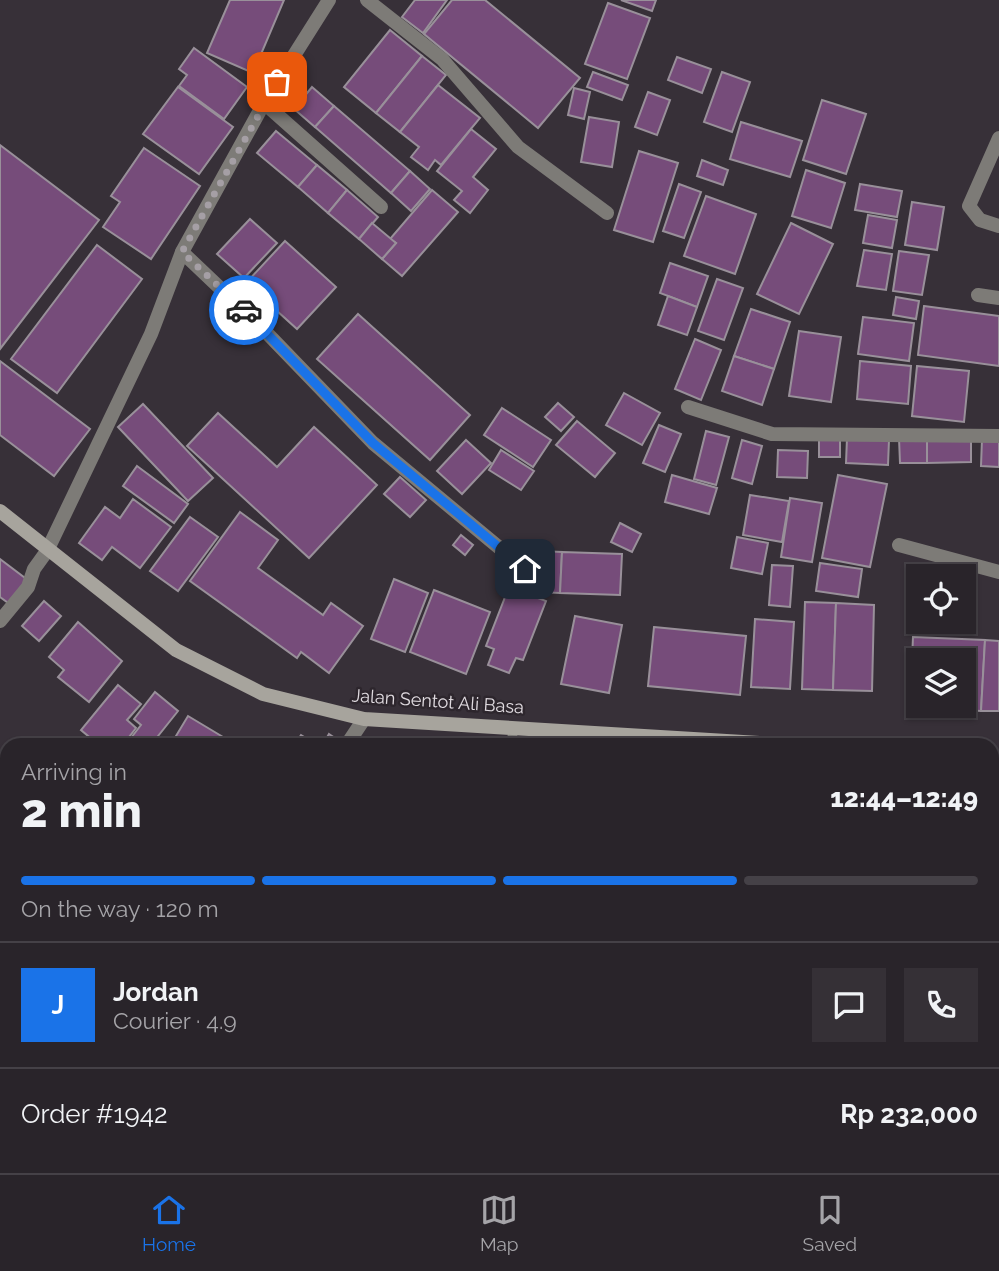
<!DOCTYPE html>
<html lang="en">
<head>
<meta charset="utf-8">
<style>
	body { margin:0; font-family:Raleway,sans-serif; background:#353036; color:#f1f3f6; height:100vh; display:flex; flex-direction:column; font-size:26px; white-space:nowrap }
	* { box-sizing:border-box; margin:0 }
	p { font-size:23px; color:#a5a4a8 }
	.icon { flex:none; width:38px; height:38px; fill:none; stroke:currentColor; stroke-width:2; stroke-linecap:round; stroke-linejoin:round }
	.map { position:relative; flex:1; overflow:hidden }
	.details { position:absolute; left:0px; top:738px; width:999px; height:436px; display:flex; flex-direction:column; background:#29242a; border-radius:21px 21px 0 0; box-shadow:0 2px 5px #0004,0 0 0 2px #454147 }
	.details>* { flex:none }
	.fabs { position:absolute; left:906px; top:564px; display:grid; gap:14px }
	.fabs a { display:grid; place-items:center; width:70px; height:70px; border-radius:0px; background:#29242a; box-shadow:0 2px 5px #0004,0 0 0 2px #454147; font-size:35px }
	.pin { position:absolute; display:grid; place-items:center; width:60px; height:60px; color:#fff; margin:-30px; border-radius:14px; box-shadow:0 4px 10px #0006 }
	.courier { position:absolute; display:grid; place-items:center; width:70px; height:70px; margin:-35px; border:5px solid #1a73e8; border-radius:50%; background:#fff; color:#222; box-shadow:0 2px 9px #0007 }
	.head em { font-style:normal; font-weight:800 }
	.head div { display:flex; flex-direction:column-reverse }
	.head { display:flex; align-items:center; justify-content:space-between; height:119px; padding:0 21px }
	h1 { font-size:46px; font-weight:800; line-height:52px }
	.bar { display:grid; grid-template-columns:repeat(4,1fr); gap:10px 7px; align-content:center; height:84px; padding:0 21px }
	.bar i { height:9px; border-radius:5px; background:#454147 }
	.bar .active { background:#1a73e8 }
	.bar p { grid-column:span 4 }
	.line { display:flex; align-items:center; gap:18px; padding:0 21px; border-top:2px solid #454147 }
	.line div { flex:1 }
	.round { display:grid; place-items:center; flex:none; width:74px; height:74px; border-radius:0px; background:#353036 }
	.dock { display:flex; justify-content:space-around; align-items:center; height:98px; border-top:2px solid #454147; background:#29242a; font-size:19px; color:#a5a4a8 }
	.dock a { display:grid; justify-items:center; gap:4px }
	.dock .active { color:#1a73e8 }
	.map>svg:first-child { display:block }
	.building { fill:#764c7a; stroke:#99909a; stroke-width:2; fill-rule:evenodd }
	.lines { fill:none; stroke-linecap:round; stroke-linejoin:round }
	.service { stroke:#7d7b77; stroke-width:9 }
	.minor { stroke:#7d7b77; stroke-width:14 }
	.secondary { stroke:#a7a49d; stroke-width:14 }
	.done { stroke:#a59fa5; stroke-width:7; stroke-dasharray:0 12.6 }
	.route { stroke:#1a73e8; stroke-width:9 }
	.labels { text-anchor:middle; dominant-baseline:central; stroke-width:5; stroke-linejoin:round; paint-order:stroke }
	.street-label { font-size:18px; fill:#e0dbe0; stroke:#2d262d }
</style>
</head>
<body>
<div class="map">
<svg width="999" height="1173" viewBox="0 0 999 1173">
	<rect width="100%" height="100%" fill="#373038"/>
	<g class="building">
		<path d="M 230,0 L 284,0 L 253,73 L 207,53 Z"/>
		<path d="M 415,0 L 447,0 L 423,33 L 402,17 Z"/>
		<path d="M 452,0 L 485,0 L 580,78 L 538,128 L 424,34 Z"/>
		<path d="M 621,0 L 656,0 L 652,11 Z"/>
		<path d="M 608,3 L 650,18 L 627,79 L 585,64 Z"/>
		<path d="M 390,30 L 422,56 L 376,113 L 344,87 Z"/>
		<path d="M 194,48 L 247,87 L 224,119 L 179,86 L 187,75 L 179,69 Z"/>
		<path d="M 422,56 L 446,75 L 400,132 L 376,113 Z"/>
		<path d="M 677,57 L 711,69 L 702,93 L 668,80 Z"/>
		<path d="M 593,72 L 628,85 L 622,100 L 587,87 Z"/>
		<path d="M 722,72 L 750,82 L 732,132 L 704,122 Z"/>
		<path d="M 438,85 L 480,118 L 441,165 L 435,160 L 428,170 L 411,157 L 419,147 L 400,132 Z"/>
		<path d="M 178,87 L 233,127 L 199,174 L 143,134 Z"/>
		<path d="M 312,87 L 334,106 L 315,127 L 294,109 Z"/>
		<path d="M 574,88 L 590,92 L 584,119 L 568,115 Z"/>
		<path d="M 648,92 L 670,100 L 657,135 L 635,127 Z"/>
		<path d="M 822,100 L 866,114 L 846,174 L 803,160 Z"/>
		<path d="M 334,106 L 410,171 L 391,193 L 315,127 Z"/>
		<path d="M 589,117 L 619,122 L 612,167 L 581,162 Z"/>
		<path d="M 741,122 L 802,141 L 790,177 L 730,159 Z"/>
		<path d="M 471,129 L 496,149 L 473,177 L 488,190 L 470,213 L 454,200 L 462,191 L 437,171 Z"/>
		<path d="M 276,131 L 317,165 L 298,187 L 257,153 Z"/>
		<path d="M 0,145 L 99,220 L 0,349 Z"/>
		<path d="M 144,148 L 200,186 L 151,259 L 103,227 L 120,202 L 111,196 Z"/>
		<path d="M 639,151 L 678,163 L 653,242 L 614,230 Z"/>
		<path d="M 702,160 L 728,170 L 723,185 L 697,176 Z"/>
		<path d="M 317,165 L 347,190 L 328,213 L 298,187 Z"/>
		<path d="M 806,170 L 845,183 L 831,228 L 792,216 Z"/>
		<path d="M 410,171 L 430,189 L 411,211 L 391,193 Z"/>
		<path d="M 679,184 L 701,192 L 684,238 L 663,231 Z"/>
		<path d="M 860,184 L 902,191 L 897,217 L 855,210 Z"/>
		<path d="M 347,190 L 378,217 L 359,239 L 328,213 Z"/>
		<path d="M 432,190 L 458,212 L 402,276 L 382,259 L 396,243 L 390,239 Z"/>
		<path d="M 706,196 L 756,214 L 735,274 L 684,256 Z"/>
		<path d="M 912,202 L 944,207 L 937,250 L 905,245 Z"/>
		<path d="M 868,215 L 897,220 L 892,248 L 863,243 Z"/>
		<path d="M 250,219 L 277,243 L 244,278 L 217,254 Z"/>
		<path d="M 372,223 L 396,243 L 382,259 L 359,239 Z"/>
		<path d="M 791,223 L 833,244 L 799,314 L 757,294 Z"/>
		<path d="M 285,241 L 336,287 L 297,329 L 246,283 Z"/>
		<path d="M 97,245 L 142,279 L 57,393 L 11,359 Z"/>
		<path d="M 864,250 L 892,254 L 886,290 L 857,286 Z"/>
		<path d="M 899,251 L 929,255 L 922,295 L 893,291 Z"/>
		<path d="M 670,263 L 708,276 L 697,307 L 660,293 Z"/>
		<path d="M 717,279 L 743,288 L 724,340 L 698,331 Z"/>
		<path d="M 668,296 L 697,307 L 687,335 L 658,325 Z"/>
		<path d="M 896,297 L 919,301 L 916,319 L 893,315 Z"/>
		<path d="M 924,306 L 999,316 L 999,366 L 918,355 Z"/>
		<path d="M 751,309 L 790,322 L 774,369 L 734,356 Z"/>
		<path d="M 358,314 L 470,415 L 430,460 L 317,359 Z"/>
		<path d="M 863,317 L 914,323 L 909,361 L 858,354 Z"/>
		<path d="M 799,331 L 841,337 L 831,402 L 789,396 Z"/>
		<path d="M 695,339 L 721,350 L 701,400 L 675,389 Z"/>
		<path d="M 734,356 L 774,369 L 762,405 L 722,391 Z"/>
		<path d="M 0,361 L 90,429 L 54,476 L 0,435 Z"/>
		<path d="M 860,361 L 911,366 L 908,404 L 857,399 Z"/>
		<path d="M 917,366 L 969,371 L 964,422 L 912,416 Z"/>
		<path d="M 624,393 L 660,413 L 642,445 L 606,425 Z"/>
		<path d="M 558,403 L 574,417 L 561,431 L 545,417 Z"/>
		<path d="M 143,404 L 213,478 L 188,501 L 118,427 Z"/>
		<path d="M 502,408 L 551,440 L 533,467 L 484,435 Z"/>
		<path d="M 218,413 L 277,467 L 314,427 L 377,485 L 309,558 L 187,446 Z"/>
		<path d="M 577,421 L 615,453 L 595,477 L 556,445 Z"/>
		<path d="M 659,425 L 681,434 L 665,472 L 643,463 Z"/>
		<path d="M 706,431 L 729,437 L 716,485 L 694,479 Z"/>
		<path d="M 847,438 L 889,440 L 888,465 L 846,463 Z"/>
		<path d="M 899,438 L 927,438 L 927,463 L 900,463 Z"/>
		<path d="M 927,438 L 971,438 L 971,462 L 927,463 Z"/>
		<path d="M 982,439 L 999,440 L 999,467 L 981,466 Z"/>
		<path d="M 466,440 L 491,463 L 462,494 L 437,471 Z"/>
		<path d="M 742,440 L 762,446 L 752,484 L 732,478 Z"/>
		<rect x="819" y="440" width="21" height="17"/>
		<path d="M 501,450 L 534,471 L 521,490 L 489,470 Z"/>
		<path d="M 778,450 L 808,451 L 807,478 L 777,477 Z"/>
		<path d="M 137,466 L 188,504 L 174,523 L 123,486 Z"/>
		<path d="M 672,475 L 717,488 L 709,514 L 665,502 Z"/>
		<path d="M 838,475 L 887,484 L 870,567 L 822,558 Z"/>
		<path d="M 400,477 L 426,500 L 410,517 L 384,494 Z"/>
		<path d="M 750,495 L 789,501 L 782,542 L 743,535 Z"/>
		<path d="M 790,498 L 822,503 L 812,562 L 781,557 Z"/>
		<path d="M 133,499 L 171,527 L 140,568 L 112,547 L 102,560 L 79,543 L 105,507 L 120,518 Z"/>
		<path d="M 240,512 L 278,540 L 258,568 L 323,615 L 331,603 L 363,626 L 329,673 L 301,652 L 297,658 L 190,581 Z"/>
		<path d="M 190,517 L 218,537 L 178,591 L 150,571 Z"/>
		<path d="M 620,523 L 641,534 L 632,552 L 611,542 Z"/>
		<path d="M 461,535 L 473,545 L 465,555 L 453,545 Z"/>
		<path d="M 737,537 L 768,543 L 762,574 L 731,568 Z"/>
		<path d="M 539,551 L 562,552 L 560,593 L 538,592 Z"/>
		<path d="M 562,552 L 622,554 L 620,595 L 560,593 Z"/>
		<path d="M 0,559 L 29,581 L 11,605 L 0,597 Z"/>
		<path d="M 820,563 L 862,569 L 858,597 L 816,591 Z"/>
		<path d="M 772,565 L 793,566 L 790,607 L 769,605 Z"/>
		<path d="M 394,579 L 428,593 L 405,652 L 371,639 Z"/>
		<path d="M 509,587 L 546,601 L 523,660 L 516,658 L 509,673 L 488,665 L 494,649 L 486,646 Z"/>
		<path d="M 434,590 L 490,612 L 466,674 L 410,652 Z"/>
		<path d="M 44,601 L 61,616 L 39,641 L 22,626 Z"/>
		<path d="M 805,602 L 836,603 L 833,690 L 802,689 Z"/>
		<path d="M 836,603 L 874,605 L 872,691 L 833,690 Z"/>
		<path d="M 575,616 L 622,625 L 609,693 L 561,684 Z"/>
		<path d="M 755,619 L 794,622 L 790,689 L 751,687 Z"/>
		<path d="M 78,622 L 122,661 L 89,702 L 58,677 L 64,670 L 49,657 Z"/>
		<path d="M 654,627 L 746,636 L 740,695 L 648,686 Z"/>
		<path d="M 913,637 L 985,640 L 981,711 L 910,707 ZM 919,660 L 964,660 L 964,705 L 919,705 Z"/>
		<path d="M 985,640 L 999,641 L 999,711 L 981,711 Z"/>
		<path d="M 118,685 L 141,704 L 127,720 L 136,728 L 122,746 L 100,746 L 81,730 Z"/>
		<path d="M 155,692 L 178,711 L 150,746 L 131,746 L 127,743 L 141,725 L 134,719 Z"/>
		<path d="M 188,716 L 233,743 L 231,746 L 170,746 Z"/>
		<path d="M 329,734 L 341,742 L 339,746 L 322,746 Z"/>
		<path d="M 301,735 L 319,746 L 294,746 Z"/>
		<path d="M 7,747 L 7,794 L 0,801 L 0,754 Z"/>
		<path d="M 992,782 L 999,784 L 998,869 L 992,868 Z"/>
		<path d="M 0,825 L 7,832 L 7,860 L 0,856 Z"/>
		<path d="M 0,885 L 7,892 L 7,939 L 0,946 Z"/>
		<path d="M 992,919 L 999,920 L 999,955 L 992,953 Z"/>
		<path d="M 7,945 L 7,999 L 0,992 L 0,951 Z"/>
		<path d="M 994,971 L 999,972 L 999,1010 L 992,1008 Z"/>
		<path d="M 0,999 L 7,1006 L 7,1018 L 0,1025 Z"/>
		<path d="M 992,1048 L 999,1050 L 999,1107 L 992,1125 Z"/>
		<path d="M 58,1167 L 95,1167 L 88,1173 L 59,1173 L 56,1169 Z"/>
		<path d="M 113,1167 L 144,1167 L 138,1173 L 106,1173 Z"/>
		<path d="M 415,1167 L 456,1167 L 457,1173 L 416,1173 Z"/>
		<path d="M 459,1167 L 507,1167 L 509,1173 L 461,1173 Z"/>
		<path d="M 688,1167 L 744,1167 L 751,1170 L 750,1173 L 691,1173 L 687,1172 Z"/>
		<path d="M 784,1167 L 812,1167 L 812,1173 L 785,1173 Z"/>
		<path d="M 851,1167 L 893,1167 L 891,1173 L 860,1173 Z"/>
		<path d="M 914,1167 L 954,1167 L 952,1173 L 912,1173 Z"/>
	</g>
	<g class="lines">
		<path class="service" d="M 508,746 L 516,727"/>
		<g class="minor">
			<path d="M 367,0 L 442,59 L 518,147 L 607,213"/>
			<path d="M 264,103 L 381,207"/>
			<path d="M 999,138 L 969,206 L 980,220 L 999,226"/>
			<path d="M 182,252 L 263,329 L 373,443 L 525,569"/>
			<path d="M 978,295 L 999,298"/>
			<path d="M 688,407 L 772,434 L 999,436"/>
			<path d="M 899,545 L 999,572"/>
			<path d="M 0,621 L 28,587 L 34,569 L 47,551 L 151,334 L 182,252 L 264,103 L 329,0"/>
			<path d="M 346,746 L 364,719"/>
			<path d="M 0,1113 L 7,1123"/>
			<path d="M 32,1173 L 39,1168"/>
			<path d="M 157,1173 L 163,1167"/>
			<path d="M 905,1173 L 907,1167"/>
		</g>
		<g class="secondary">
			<path d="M 0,511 L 176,650 L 263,694 L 364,719 L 808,746"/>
			<path d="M 992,757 L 999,757"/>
		</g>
	</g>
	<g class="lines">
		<path class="done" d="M 244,310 L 182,252 L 277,82"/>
		<path class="route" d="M 244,310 L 373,443 L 525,569"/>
	</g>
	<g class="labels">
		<g class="street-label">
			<text transform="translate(438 701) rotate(4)">Jalan Sentot Ali Basa</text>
		</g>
	</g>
</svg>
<div class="fabs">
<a><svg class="icon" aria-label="locate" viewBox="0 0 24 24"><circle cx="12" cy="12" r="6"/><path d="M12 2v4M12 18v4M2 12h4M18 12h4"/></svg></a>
<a><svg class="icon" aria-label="layers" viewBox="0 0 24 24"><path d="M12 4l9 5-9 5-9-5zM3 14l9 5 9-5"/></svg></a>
</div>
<div class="pin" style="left:277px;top:82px;background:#ea580c"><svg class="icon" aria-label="bag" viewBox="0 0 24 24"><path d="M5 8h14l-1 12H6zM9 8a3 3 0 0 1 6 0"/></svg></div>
<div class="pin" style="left:525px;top:569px;background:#1f2937"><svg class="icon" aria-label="home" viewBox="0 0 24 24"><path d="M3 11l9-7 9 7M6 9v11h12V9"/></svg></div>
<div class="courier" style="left:244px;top:310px"><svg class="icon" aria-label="car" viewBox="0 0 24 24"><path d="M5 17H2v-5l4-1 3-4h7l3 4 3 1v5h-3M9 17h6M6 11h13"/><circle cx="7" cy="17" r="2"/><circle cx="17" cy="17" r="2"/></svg></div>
<section class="details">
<div class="head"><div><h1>2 min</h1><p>Arriving in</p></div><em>12:44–12:49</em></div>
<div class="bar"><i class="active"></i><i class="active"></i><i class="active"></i><i></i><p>On the way · 120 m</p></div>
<div class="line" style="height:126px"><b class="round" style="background:#1a73e8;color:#fff">J</b><div><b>Jordan</b><p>Courier · 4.9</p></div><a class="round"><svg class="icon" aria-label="chat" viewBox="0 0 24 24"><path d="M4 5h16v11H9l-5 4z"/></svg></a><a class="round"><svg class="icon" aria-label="phone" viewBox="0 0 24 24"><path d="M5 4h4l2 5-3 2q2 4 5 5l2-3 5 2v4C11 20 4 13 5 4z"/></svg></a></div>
<div class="line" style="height:91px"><div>Order #1942</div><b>Rp 232,000</b></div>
</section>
</div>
<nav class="dock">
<a class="active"><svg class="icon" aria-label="home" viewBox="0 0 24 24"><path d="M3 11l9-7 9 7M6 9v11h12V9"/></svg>Home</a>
<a><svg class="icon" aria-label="map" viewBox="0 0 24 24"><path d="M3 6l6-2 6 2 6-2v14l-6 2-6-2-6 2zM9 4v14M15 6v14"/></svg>Map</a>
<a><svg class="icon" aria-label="saved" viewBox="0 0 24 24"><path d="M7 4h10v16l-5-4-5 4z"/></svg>Saved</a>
</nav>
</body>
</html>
